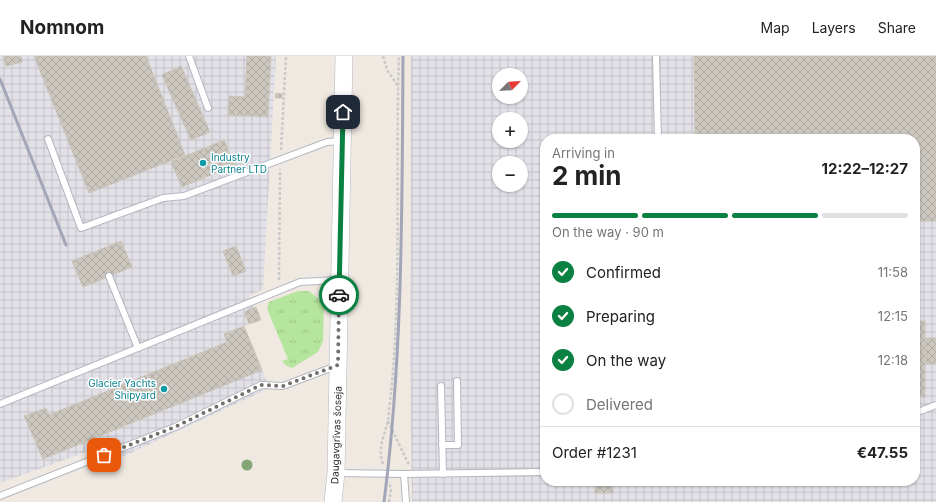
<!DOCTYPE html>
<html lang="en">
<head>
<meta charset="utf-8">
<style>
	body { margin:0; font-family:Inter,sans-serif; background:#f6f6f6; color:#222; height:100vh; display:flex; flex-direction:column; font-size:15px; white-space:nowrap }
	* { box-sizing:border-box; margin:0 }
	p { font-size:13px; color:#767676 }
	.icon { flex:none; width:22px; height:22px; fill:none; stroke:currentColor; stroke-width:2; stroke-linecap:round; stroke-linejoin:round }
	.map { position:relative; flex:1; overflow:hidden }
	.drawer { position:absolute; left:540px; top:78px; width:380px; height:352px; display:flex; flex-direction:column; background:#fff; border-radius:16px; box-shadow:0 1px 3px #0004 }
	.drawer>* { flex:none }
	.needle { width:26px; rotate:66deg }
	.fabs { position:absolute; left:492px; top:12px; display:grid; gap:8px }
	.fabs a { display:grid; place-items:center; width:36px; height:36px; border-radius:50%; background:#fff; box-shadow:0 1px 3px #0004; font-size:20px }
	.pin { position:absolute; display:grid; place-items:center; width:34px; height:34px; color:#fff; margin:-17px; border-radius:8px; box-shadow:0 2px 6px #0006 }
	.courier { position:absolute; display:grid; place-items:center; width:40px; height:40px; margin:-20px; border:3px solid #0b8043; border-radius:50%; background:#fff; color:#222; box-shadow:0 1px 5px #0007 }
	.head em { font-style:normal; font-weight:700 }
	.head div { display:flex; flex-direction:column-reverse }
	.head { display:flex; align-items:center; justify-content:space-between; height:68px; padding:0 12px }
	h1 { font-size:26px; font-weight:700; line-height:30px }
	.bar { display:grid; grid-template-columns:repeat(4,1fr); gap:6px 4px; align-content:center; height:48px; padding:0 12px }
	.bar i { height:5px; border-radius:3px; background:#e0e0e0 }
	.bar .active { background:#0b8043 }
	.bar p { grid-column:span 4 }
	.line { display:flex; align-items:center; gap:10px; padding:0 12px; border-top:1px solid #e0e0e0 }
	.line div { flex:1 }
	ol { padding:0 12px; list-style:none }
	li { display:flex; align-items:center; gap:12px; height:44px }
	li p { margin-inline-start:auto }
	li .icon { padding:4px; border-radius:50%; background:#0b8043; color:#fff; stroke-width:4 }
	li:last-child { color:#767676 }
	li i { width:22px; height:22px; border:2px solid #e0e0e0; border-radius:50% }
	header { display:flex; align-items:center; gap:24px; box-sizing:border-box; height:56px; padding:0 20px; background:#fff; border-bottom:1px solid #e0e0e0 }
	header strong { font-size:19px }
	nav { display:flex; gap:22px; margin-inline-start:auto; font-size:14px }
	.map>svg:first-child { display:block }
	.industrial { fill:url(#industrial-grid); fill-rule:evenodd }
	.grass { fill:url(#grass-tufts) }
	.building { fill:url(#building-cross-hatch); stroke:#cbc5ba }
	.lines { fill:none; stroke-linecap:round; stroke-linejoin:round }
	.service-casing { stroke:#b4b7c1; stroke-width:8 }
	.secondary-casing { stroke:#b4b7c1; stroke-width:18 }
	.path { stroke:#c9c9c9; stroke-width:2.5; stroke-dasharray:3 2; stroke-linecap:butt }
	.service { stroke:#fff; stroke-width:6 }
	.secondary { stroke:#fff; stroke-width:17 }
	.rail { stroke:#a3a6b8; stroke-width:3 }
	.tree { fill:#84a574 }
	.done { stroke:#726f6d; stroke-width:4; stroke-dasharray:0 7.2 }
	.route { stroke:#0b8043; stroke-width:5 }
	.culture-dot { fill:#0f9aa8; stroke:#fff; stroke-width:1.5 }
	.labels { text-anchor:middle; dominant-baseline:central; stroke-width:3; stroke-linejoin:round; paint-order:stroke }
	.culture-label { font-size:10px; fill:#0d838f; stroke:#fff; text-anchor:start }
	.street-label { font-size:10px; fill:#2e2e2e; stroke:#fff }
</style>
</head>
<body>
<header>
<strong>Nomnom</strong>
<nav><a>Map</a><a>Layers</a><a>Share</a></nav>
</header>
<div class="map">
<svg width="936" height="446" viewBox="0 0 936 446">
	<defs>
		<pattern id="industrial-grid" width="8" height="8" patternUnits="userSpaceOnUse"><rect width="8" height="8" fill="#e3e1e8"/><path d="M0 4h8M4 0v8" fill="none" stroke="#c3c1c7"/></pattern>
		<pattern id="grass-tufts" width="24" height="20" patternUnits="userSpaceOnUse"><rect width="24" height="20" fill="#b6e59e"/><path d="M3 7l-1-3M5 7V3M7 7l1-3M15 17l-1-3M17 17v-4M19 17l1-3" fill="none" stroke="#9dc588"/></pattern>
		<pattern id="building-cross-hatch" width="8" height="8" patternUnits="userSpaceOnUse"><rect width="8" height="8" fill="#cbc7bf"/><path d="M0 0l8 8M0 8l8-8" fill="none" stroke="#afaba4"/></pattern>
	</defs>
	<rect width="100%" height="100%" fill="#efe9e1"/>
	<g class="industrial">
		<path d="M 0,0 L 276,0 L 263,234 L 249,239 L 254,252 L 244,256 L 249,268 L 244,270 L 270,332 L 107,408 L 100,391 L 0,427 Z"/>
		<path d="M 411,0 L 936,0 L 936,446 L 412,446 L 410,305 ZM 499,19 L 521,19 L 521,41 L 499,41 ZM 499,63 L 521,63 L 521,85 L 499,85 ZM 545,83 L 915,83 L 915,425 L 545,425 ZM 499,107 L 521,107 L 521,129 L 499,129 Z"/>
	</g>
	<path class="grass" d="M 298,235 L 309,235 L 324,247 L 323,285 L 318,296 L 292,312 L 287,310 L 282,305 L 288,303 L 267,253 L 269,246 Z"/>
	<g class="building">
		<path d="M 3,0 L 21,0 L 22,6 L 6,10 Z"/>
		<path d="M 34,0 L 146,0 L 185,99 L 89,137 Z"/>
		<path d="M 247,0 L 271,0 L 268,61 L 228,59 L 229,40 L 245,41 Z"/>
		<path d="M 694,0 L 936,0 L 936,165 L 915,165 L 915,83 L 695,83 Z"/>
		<path d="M 181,10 L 210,76 L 191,84 L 162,19 Z"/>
		<path d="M 276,37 L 282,38 L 282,42 L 275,42 Z"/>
		<path d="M 224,84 L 235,109 L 182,131 L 171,106 Z"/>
		<path d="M 121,185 L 132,211 L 83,231 L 72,205 Z"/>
		<path d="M 236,190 L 246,215 L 233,220 L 223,195 Z"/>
		<path d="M 256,251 L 261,264 L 249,268 L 244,256 Z"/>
		<rect x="915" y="265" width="10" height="76"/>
		<path d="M 244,270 L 262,314 L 43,403 L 24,360 L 46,352 L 49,359 L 227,286 L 224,278 Z"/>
		<path d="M 925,282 L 936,282 L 936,308 L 926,308 Z"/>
		<rect x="595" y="429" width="18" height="8"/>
	</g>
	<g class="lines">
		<g class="service-casing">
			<g id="service">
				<path d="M 189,0 L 208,52"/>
				<path d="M 656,0 L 658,83"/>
				<path d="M 48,83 L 81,172 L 163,142 L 184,140 L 327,86 L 341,85"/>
				<path d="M 109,220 L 138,292"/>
				<path d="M 441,330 L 443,418"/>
				<path d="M 0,348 L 300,226 L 338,224"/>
				<path d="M 915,357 L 936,349"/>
				<path d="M 442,389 L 458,389 L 457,325"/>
				<path d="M 337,417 L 404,418 L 545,416"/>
				<path d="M 404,418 L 406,446"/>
				<path d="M 0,440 L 175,371 L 261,329 L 283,330 L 336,310"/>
			</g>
		</g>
		<g class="secondary-casing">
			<path id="secondary" d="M 333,446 L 336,417 L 344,0"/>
		</g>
		<g class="path">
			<path d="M 383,0 L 387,14 L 398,30"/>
			<path d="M 281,94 L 286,0"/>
			<path d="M 279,224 L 280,113"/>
			<path d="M 388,365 L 409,409"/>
			<path d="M 383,408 C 377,393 385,378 388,364 C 389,355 390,345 391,337 C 402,225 395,112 399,0"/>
			<path d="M 389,446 L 391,433 L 389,426"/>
		</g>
		<use href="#service" class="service"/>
		<use href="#secondary" class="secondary"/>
		<g class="rail">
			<path d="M 0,23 L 66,189"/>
			<path d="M 384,446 C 403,298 402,149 403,0"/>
		</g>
	</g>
	<circle class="tree" cx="247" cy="409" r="5.5"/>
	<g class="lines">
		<path class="done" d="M 104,399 L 175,371 L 261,329 L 283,330 L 338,309 L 339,239"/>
		<path class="route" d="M 339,239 L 343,56"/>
	</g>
	<g class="culture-dot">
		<circle cx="203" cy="107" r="4"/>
		<circle cx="164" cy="333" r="4"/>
	</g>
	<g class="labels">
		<g class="culture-label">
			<text x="211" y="101">Industry<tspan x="211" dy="12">Partner LTD</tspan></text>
			<text x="156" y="327" text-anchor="end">Glacier Yachts<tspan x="156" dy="12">Shipyard</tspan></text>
		</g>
		<g class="street-label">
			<text transform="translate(336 379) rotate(-88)">Daugavgrīvas šoseja</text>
		</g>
	</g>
</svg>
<div class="fabs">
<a><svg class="needle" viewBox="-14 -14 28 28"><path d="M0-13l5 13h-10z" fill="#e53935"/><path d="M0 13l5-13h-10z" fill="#767676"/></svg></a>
<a>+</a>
<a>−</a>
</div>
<div class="pin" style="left:104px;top:399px;background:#ea580c"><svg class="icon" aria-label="bag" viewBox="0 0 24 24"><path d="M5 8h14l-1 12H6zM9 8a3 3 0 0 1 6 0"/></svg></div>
<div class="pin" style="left:343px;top:56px;background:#1f2937"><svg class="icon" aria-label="home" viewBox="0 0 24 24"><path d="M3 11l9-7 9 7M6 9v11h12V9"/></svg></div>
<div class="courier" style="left:339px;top:239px"><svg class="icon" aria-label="car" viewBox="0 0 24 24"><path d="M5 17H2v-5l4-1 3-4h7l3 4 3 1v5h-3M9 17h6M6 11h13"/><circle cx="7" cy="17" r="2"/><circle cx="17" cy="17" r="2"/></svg></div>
<section class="drawer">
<div class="head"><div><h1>2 min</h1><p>Arriving in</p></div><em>12:22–12:27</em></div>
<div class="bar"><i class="active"></i><i class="active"></i><i class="active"></i><i></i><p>On the way · 90 m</p></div>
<ol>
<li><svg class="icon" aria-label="check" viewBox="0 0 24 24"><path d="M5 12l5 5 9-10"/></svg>Confirmed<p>11:58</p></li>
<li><svg class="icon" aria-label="check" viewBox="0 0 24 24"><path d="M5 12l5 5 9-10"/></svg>Preparing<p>12:15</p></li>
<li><svg class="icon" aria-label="check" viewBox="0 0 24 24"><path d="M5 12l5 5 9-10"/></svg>On the way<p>12:18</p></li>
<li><i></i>Delivered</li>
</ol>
<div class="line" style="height:52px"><div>Order #1231</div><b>€47.55</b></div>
</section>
</div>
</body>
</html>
